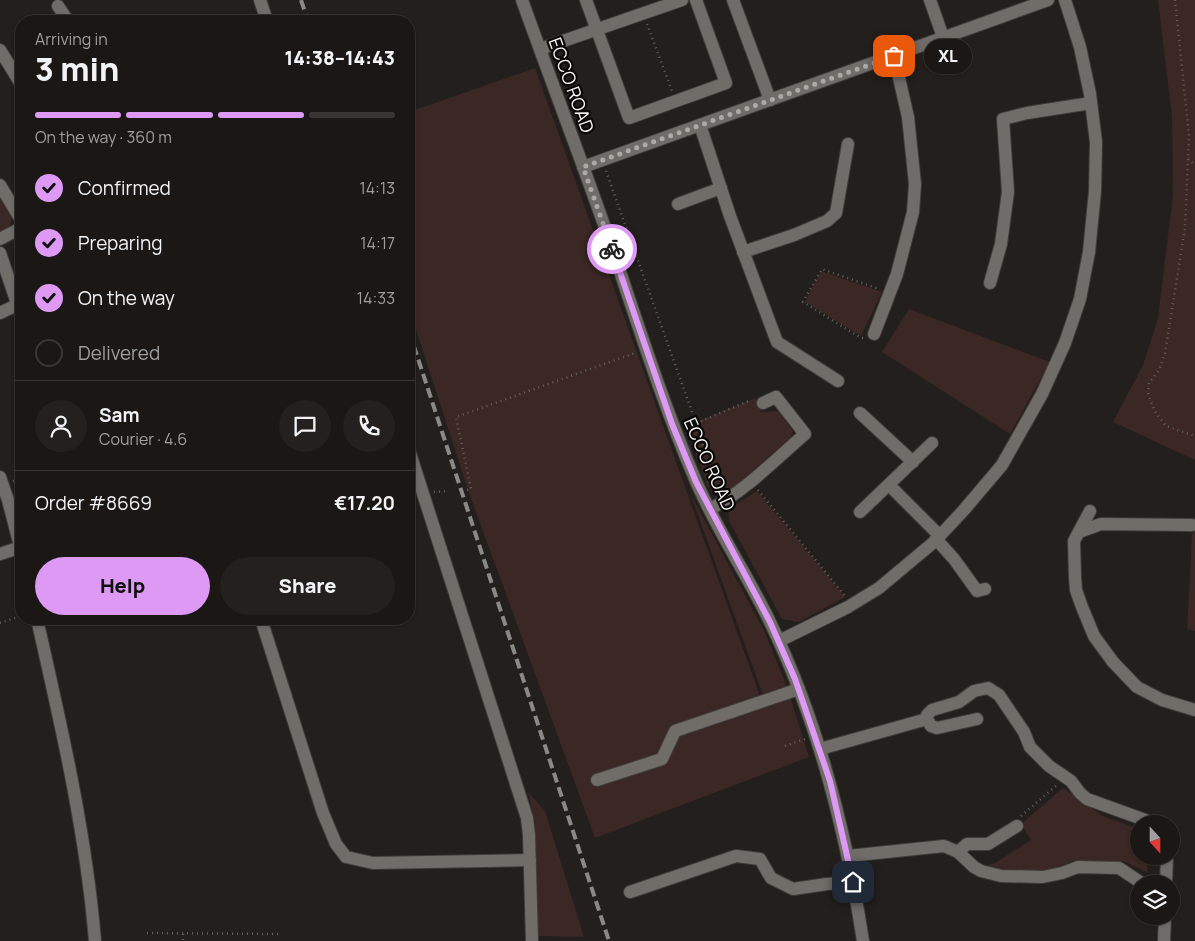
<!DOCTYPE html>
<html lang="en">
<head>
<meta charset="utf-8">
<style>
	body { margin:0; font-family:Manrope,sans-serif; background:#23201e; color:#f1f3f6; height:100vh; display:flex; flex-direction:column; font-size:19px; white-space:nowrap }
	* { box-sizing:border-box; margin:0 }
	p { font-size:16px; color:#9f9fa0 }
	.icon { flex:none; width:28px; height:28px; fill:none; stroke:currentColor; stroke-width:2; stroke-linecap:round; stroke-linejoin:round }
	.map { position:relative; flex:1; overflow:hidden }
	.side { position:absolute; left:15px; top:15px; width:400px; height:610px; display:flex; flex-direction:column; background:#1a1715; border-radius:20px; box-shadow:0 1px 4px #0004,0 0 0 1px #383634 }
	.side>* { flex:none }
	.needle { width:32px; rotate:159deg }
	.buttons { position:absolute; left:1130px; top:815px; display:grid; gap:10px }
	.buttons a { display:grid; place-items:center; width:50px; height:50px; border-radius:50%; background:#1a1715; box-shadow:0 1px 4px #0004,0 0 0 1px #383634; font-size:25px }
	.pin { position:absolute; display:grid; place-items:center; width:42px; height:42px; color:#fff; margin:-21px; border-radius:10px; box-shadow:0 2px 8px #0006 }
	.courier { position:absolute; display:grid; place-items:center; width:50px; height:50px; margin:-25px; border:4px solid #dd99f4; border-radius:50%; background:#fff; color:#222; box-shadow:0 1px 6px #0007 }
	.bubble { position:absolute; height:35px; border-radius:18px; background:#1a1715; box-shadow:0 1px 4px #0004,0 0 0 1px #383634; font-size:16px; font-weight:800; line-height:35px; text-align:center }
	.summary em { font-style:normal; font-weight:800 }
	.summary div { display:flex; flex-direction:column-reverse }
	.summary { display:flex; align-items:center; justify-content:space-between; height:85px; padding:0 20px }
	h1 { font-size:32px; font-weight:800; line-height:38px }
	.bar { display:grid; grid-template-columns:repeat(4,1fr); gap:8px 5px; align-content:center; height:60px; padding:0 20px }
	.bar i { height:6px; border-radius:4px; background:#383634 }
	.bar .current { background:#dd99f4 }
	.bar p { grid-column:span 4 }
	.line { display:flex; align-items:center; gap:12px; padding:0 20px; border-top:1px solid #383634 }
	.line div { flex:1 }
	.round { display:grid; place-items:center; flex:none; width:52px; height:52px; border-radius:26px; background:#23201e }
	ol { padding:0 20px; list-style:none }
	li { display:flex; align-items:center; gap:15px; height:55px }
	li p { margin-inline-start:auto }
	li .icon { padding:5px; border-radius:50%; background:#dd99f4; color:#111; stroke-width:4 }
	li:last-child { color:#9f9fa0 }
	li i { width:28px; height:28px; border:2px solid #383634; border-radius:50% }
	.action { display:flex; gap:10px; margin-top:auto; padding:10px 20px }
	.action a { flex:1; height:58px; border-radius:30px; background:#dd99f4; color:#111; font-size:20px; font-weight:800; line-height:58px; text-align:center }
	.action a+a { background:#23201e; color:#f1f3f6 }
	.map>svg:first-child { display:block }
	.green { fill:#3b2724 }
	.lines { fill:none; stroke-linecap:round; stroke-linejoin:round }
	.minor-casing { stroke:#3f3d3b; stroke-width:14 }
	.path { stroke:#63615e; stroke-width:2.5; stroke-dasharray:1 4; stroke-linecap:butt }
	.minor { stroke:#706d69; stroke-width:12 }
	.rail { stroke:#8b8986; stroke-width:4; stroke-dasharray:10 5; stroke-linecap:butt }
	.done { stroke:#aca9a7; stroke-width:5; stroke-dasharray:0 9 }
	.route { stroke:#dd99f4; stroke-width:6 }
	.labels { text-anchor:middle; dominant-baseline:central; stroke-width:4.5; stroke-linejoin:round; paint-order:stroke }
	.street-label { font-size:18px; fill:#f6f4f2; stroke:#0b0908 }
</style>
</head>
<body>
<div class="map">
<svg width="1195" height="941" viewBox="0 0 1195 941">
	<rect width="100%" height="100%" fill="#221f1c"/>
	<g class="green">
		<path d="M 1158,0 L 1195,0 L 1195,460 L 1113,422 L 1143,365 L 1158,318 L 1173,194 L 1172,118 Z"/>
		<path d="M 535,68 L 760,696 L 763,695 L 690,493 L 765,632 L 787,687 L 809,757 L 595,838 L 469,493 L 409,308 L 409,112 Z"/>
		<path d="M 0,198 L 12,216 L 10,226 L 2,232 L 0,231 Z"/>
		<path d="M 821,271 L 882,292 L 861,336 L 805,302 Z"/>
		<path d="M 909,309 L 1050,362 L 1010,434 L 882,352 Z"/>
		<path d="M 755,398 L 761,412 L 778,411 L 793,431 L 791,437 L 727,493 L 708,487 L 686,426 Z"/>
		<path d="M 757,491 L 845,597 L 799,622 L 782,619 L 729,521 L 728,509 Z"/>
		<path d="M 1195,526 L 1195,631 L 1187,629 L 1192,534 Z"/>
		<path d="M 1063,788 L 1103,816 L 1139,829 L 1139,856 L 1148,856 L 1147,872 L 1123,861 L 1072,861 L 1056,869 L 1036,873 L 1005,873 L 985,866 L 995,863 L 1031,840 L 1021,824 Z"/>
		<path d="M 528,792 L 545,811 L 584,937 L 538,936 L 535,823 Z"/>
	</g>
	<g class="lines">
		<g class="minor-casing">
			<g id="minor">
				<path d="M 260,0 L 267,21"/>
				<path d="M 522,0 C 551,81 582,161 610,242 C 637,321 662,402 695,479 C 716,529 747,574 770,622 C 819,723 846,831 863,941"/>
				<path d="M 586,0 L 629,118 L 726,83 L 696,0"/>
				<path d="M 733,0 L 770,100"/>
				<path d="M 930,0 L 943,37"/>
				<path d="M 58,6 L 68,21"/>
				<path d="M 540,49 L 682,0"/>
				<path d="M 0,50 L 21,84"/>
				<path d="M 700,125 L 730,216 L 777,342 L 838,381"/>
				<path d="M 583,167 L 1048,0"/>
				<path d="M 0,185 L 21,220"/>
				<path d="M 678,204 L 721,188"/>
				<path d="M 0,239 L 21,228"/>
				<path d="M 743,252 L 794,235 L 827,221 L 836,213 L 848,144"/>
				<path d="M 0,253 L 21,315"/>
				<path d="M 990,283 L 1001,244 L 1008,192 L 1003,119 L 1027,113 L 1091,103"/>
				<path d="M 0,313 L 21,303"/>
				<path d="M 874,334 L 897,274 L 913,212 L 915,184 L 908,117 L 894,56"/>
				<path d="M 860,413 L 913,462"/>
				<path d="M 409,450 L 527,818 L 529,835 L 532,941"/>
				<path d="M 0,477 L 8,500 L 21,550"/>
				<path d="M 889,485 L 940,536"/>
				<path d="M 710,509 C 744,492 776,459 805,434 L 776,397 L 763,403"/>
				<path d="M 1090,511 L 1074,541 L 1075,577 L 1076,590 L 1082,607 L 1094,636 L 1113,662 L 1137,687 L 1162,700 L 1195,710"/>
				<path d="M 860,512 L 932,443"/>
				<path d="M 1079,532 L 1101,524 L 1192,525"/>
				<path d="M 936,539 L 954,559 L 977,591 L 985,589"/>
				<path d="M 0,554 L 21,547"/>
				<path d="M 37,619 C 61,725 86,832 95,941"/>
				<path d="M 261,619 L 323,813 L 336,844 L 346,857 L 373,863 L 530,860"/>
				<path d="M 779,641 L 848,607 L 879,588 L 934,542 L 963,511 L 1002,465 L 1042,394 L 1065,343 L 1080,299 L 1089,252 L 1095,191 L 1096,142 L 1090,94 L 1080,47 L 1065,0"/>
				<path d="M 977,719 L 937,728 L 931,726 L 927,719 L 927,715 L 932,710 L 959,702 L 974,691 L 988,688 L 999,695 L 1024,732 L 1030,747 L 1049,766 L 1071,781 L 1080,793 L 1087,799 L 1156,824"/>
				<path d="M 820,749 L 927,719"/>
				<path d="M 597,780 L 662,759 L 675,731 L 799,689"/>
				<path d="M 958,852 L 967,844 L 988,844 L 1017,826"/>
				<path d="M 848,856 L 944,846 L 958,852 L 974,867 L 981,871 L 1001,876 L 1043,877 L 1062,873 L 1078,867 L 1119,868 L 1143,884"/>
				<path d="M 1166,884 L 1167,856"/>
				<path d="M 630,892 L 736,856 L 760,859 L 771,878 L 793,889 L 827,884 L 853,882"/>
				<path d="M 1164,941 L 1165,916"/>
			</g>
		</g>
		<g class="path">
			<path d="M 1175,0 L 1189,136 L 1185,228 L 1165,353 L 1159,370 L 1149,383 L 1148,393 L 1154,410 L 1166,426 L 1195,436"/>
			<path d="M 647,24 L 672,91"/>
			<path d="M 1188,159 L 1195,165"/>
			<path d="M 606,171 L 696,423 L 717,492"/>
			<path d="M 863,338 L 861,338 L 803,302 L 822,269 L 879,289"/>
			<path d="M 687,427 L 751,400"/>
			<path d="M 13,481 L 21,478"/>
			<path d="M 467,490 L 471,489 L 456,417 L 635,353"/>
			<path d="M 758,490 L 845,596"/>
			<path d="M 434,492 L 448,491"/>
			<path d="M 0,623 L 21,616"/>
			<path d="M 785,746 L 805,739"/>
			<path d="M 1021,816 L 1057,785"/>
			<path d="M 147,933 L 278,934"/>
			<path d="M 183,934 L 183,941"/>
		</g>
		<use href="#minor" class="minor"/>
		<g class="rail">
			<path d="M 301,0 L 308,21"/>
			<path d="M 409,331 L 609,941"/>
		</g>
	</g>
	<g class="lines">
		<path class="done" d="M 612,249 L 583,167 L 894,56"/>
		<path class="route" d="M 612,249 L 672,424 L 696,482 L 770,622 L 795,679 L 830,781 L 853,882"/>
	</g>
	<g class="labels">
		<g class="street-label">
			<text transform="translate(572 85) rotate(70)">ECCO ROAD</text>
			<text transform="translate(710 464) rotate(66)">ECCO ROAD</text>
		</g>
	</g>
</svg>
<div class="buttons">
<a><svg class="needle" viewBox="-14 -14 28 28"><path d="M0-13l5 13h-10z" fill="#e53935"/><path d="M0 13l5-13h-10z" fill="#9f9fa0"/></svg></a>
<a><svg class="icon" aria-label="layers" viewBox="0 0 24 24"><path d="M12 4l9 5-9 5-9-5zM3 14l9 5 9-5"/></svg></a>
</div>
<div class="pin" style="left:894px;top:56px;background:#ea580c"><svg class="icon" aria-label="bag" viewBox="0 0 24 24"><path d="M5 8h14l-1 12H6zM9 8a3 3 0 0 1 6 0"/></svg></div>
<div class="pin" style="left:853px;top:882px;background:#1f2937"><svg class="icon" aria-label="home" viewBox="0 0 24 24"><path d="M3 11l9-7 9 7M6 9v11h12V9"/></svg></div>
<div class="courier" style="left:612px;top:249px"><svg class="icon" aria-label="bike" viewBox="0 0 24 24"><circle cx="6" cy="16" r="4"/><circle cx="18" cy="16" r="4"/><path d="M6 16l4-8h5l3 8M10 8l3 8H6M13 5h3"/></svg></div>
<div class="bubble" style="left:924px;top:39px;width:48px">XL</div>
<section class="side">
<div class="summary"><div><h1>3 min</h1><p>Arriving in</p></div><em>14:38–14:43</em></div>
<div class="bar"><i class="current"></i><i class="current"></i><i class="current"></i><i></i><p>On the way · 360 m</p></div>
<ol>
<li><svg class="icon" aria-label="check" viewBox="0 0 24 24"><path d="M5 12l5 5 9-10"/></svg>Confirmed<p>14:13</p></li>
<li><svg class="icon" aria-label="check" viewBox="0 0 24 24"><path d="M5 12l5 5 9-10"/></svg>Preparing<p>14:17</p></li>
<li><svg class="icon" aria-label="check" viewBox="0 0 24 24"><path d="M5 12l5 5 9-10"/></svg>On the way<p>14:33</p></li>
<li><i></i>Delivered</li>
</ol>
<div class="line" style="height:90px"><a class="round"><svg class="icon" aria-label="person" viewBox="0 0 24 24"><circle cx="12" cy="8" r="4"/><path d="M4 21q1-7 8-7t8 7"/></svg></a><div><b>Sam</b><p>Courier · 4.6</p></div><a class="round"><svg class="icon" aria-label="chat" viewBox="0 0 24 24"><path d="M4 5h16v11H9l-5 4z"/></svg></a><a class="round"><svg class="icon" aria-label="phone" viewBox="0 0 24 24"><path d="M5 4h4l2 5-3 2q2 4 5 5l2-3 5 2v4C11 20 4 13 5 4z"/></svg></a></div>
<div class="line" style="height:65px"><div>Order #8669</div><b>€17.20</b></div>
<div class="action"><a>Help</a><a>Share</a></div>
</section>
</div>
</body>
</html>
